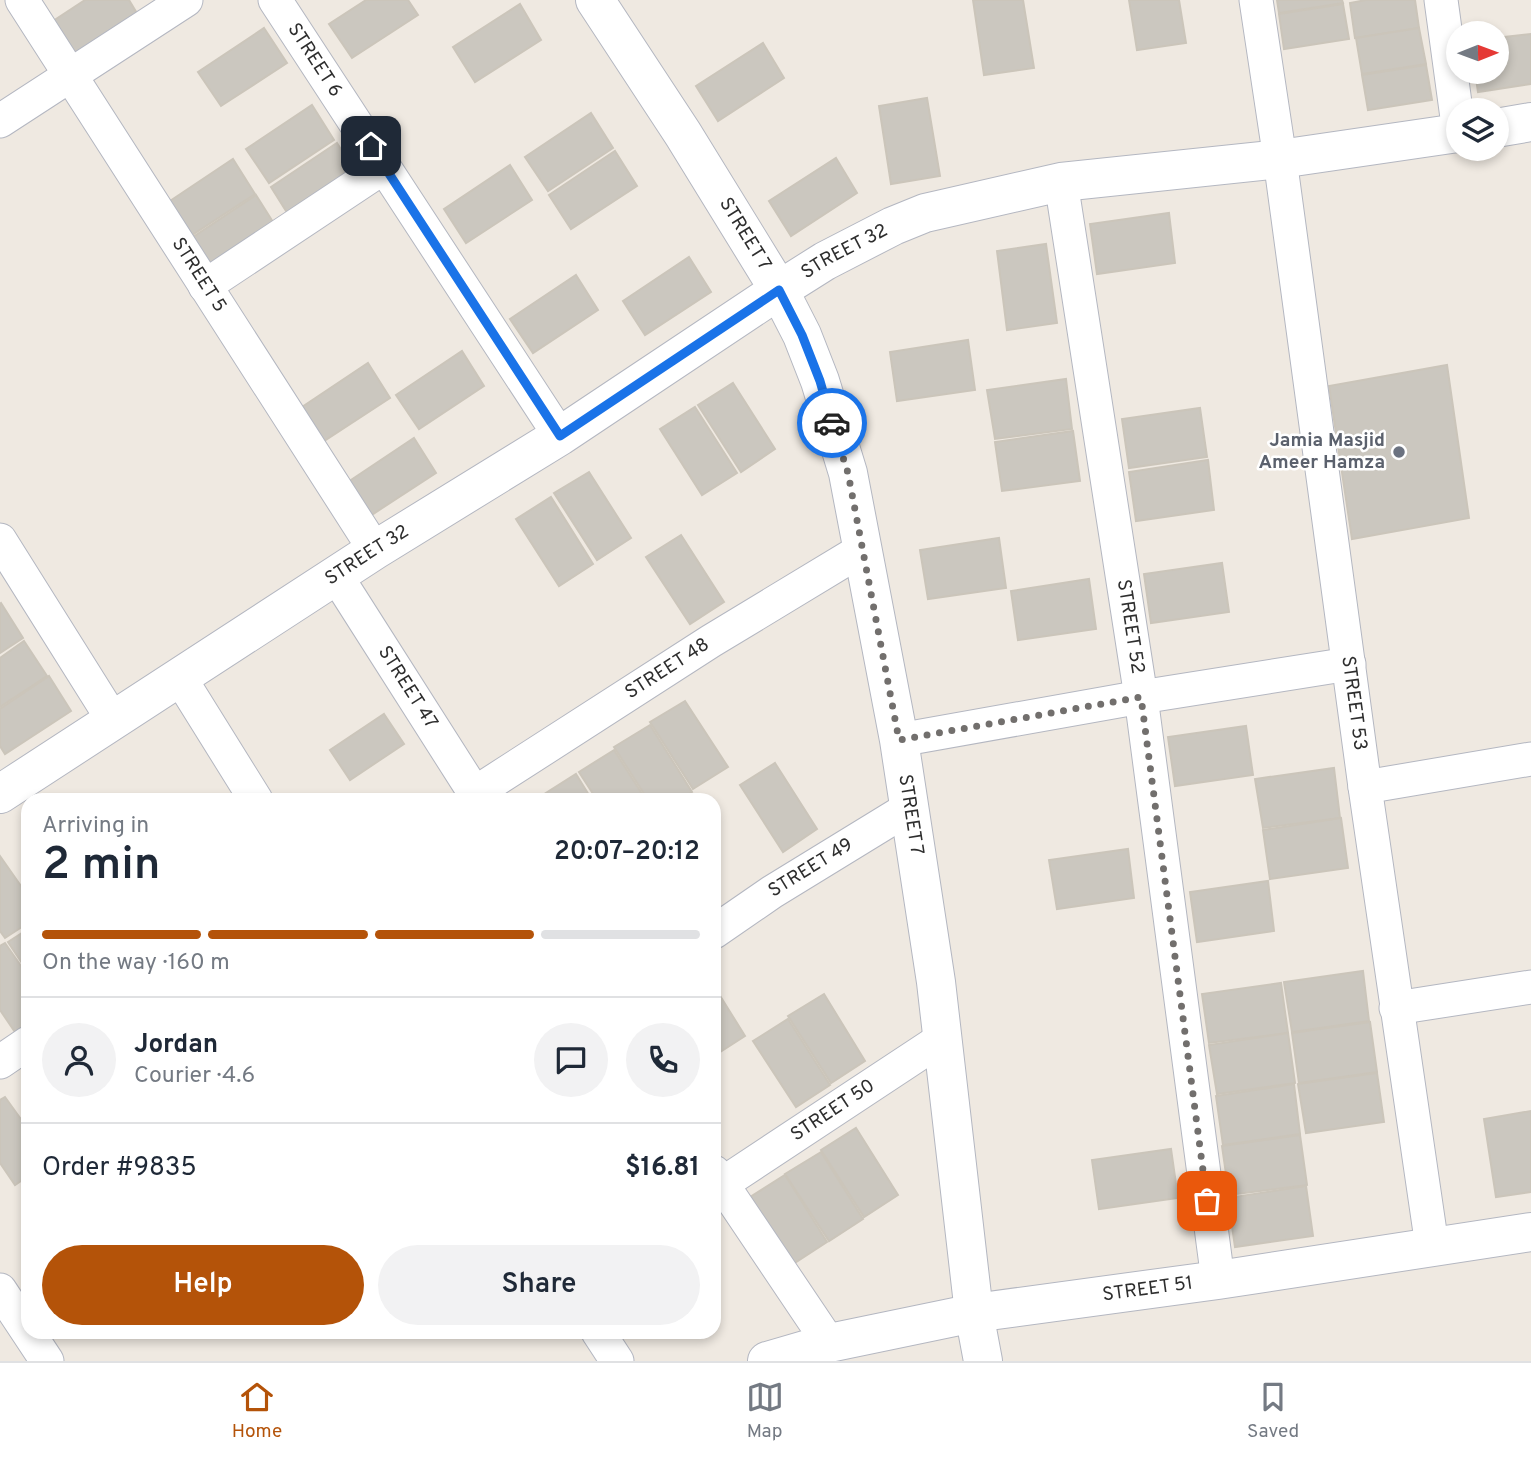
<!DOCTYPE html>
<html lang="en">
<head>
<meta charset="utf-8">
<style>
	body { margin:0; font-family:Overpass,sans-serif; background:#f2f2f3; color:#1f2937; height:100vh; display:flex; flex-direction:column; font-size:26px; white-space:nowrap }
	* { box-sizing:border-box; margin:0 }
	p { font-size:23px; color:#747a83 }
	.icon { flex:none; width:38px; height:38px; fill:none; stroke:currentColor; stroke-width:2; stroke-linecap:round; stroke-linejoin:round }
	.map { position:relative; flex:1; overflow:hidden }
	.sheet { position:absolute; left:21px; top:793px; width:700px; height:546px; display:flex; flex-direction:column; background:#fff; border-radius:21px; box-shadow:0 4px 10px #0003 }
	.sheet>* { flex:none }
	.needle { width:46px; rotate:89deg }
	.fabs { position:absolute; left:1446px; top:21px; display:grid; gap:14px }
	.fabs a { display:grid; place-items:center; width:63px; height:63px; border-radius:50%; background:#fff; box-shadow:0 4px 10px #0003; font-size:35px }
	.pin { position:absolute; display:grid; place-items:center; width:60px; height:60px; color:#fff; margin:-30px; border-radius:14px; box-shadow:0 4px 10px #0006 }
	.courier { position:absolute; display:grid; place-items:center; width:70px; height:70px; margin:-35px; border:5px solid #1a73e8; border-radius:50%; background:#fff; color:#222; box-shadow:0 2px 9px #0007 }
	.headline em { font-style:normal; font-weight:600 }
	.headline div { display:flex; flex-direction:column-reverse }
	.headline { display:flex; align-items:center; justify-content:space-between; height:119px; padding:0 21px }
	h1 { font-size:46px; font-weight:600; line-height:52px }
	.bar { display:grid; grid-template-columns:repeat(4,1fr); gap:10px 7px; align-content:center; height:84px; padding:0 21px }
	.bar i { height:9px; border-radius:5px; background:#e0e1e3 }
	.bar .selected { background:#b45309 }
	.bar p { grid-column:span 4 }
	.line { display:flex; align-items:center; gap:18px; padding:0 21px; border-top:2px solid #e0e1e3 }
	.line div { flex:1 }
	.round { display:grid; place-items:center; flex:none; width:74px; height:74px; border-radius:37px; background:#f2f2f3 }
	.button { display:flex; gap:14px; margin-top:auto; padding:14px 21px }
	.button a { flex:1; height:80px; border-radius:42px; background:#b45309; color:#fff; font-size:28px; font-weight:600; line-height:80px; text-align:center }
	.button a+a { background:#f2f2f3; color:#1f2937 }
	.menu { display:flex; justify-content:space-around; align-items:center; height:98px; border-top:2px solid #e0e1e3; background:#fff; font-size:19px; color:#747a83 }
	.menu a { display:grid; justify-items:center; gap:4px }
	.menu .selected { color:#b45309 }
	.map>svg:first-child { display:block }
	.building { fill:#cbc7bf; stroke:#cbc5ba; stroke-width:2 }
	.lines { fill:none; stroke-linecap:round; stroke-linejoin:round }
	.street-casing { stroke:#b4b7c1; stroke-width:35 }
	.secondary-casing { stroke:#b4b7c1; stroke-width:40 }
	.street { stroke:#fff; stroke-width:33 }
	.secondary { stroke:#fff; stroke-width:38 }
	.done { stroke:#726f6d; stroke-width:7; stroke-dasharray:0 12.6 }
	.route { stroke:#1a73e8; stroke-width:9 }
	.worship-dot { fill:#6b7280; stroke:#fff; stroke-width:2.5 }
	.labels { text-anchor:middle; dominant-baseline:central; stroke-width:5; stroke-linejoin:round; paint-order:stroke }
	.street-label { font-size:19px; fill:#2e2e2e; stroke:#fff }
	.worship-label { font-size:19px; font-weight:bold; fill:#5b616d; stroke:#fff; text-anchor:end }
</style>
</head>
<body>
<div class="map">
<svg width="1531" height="1361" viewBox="0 0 1531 1361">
	<rect width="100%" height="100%" fill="#efe9e1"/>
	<g class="building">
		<path d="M 85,0 L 129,0 L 138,15 L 73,58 L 50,23 Z"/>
		<path d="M 366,0 L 408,0 L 418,15 L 352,58 L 329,24 Z"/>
		<path d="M 973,0 L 1023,0 L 1034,68 L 984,75 Z"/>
		<path d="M 1129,0 L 1179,0 L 1186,43 L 1137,50 Z"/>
		<path d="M 1277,0 L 1342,0 L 1343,3 L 1279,13 Z"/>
		<path d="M 1366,0 L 1415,0 L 1419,28 L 1355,38 L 1350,3 Z"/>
		<path d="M 520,4 L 541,40 L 475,82 L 453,47 Z"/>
		<path d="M 1343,4 L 1349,39 L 1284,49 L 1279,14 Z"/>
		<path d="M 264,28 L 287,63 L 221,106 L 198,72 Z"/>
		<path d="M 1419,28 L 1426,64 L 1362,74 L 1356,38 Z"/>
		<path d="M 1531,34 L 1531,84 L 1478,92 L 1475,72 L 1496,72 L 1496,38 Z"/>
		<path d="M 763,43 L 784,78 L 718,121 L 696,86 Z"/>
		<path d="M 1426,65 L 1432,100 L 1368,110 L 1362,75 Z"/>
		<path d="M 927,98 L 940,176 L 891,184 L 879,106 Z"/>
		<path d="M 312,105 L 334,140 L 269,183 L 246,149 Z"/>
		<path d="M 591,113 L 613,148 L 548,191 L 525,157 Z"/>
		<path d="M 337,143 L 359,178 L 293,222 L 271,187 Z"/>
		<path d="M 615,151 L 637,186 L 571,229 L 549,195 Z"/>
		<path d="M 836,158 L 857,193 L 791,236 L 769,201 Z"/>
		<path d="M 233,159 L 255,194 L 189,237 L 167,203 Z"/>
		<path d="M 510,165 L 532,200 L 466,243 L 444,209 Z"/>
		<path d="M 256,195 L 278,230 L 213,273 L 190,239 Z"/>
		<path d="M 1169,213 L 1175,263 L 1097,274 L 1090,224 Z"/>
		<path d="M 1046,244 L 1057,323 L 1007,330 L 997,251 Z"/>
		<path d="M 689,257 L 711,292 L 645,335 L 623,301 Z"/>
		<path d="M 576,275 L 598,310 L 533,353 L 510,319 Z"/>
		<path d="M 968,340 L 975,390 L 897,401 L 890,352 Z"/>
		<path d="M 462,351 L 484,386 L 419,429 L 396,395 Z"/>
		<path d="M 368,363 L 390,398 L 324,441 L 302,407 Z"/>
		<path d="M 1447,365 L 1469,518 L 1352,539 L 1329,386 Z"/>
		<path d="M 1066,379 L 1072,429 L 995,439 L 987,390 Z"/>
		<path d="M 733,383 L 775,449 L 741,472 L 698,405 Z"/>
		<path d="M 695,407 L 737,473 L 702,495 L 660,429 Z"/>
		<path d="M 1200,408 L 1207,457 L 1129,468 L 1122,419 Z"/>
		<path d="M 1073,431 L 1080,481 L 1002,491 L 995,442 Z"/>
		<path d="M 414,438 L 436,473 L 370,516 L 348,482 Z"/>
		<path d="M 1208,460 L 1214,510 L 1136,521 L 1129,472 Z"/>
		<path d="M 589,472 L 631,538 L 597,560 L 554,493 Z"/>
		<path d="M 551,497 L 593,564 L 559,586 L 516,519 Z"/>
		<path d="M 681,535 L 724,602 L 690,624 L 646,557 Z"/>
		<path d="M 999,538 L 1006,588 L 928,599 L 920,550 Z"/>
		<path d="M 1222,563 L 1229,612 L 1151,623 L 1144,574 Z"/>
		<path d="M 1089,579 L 1096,629 L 1018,640 L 1011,591 Z"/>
		<path d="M 1,603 L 23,638 L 0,653 L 0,604 Z"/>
		<path d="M 24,641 L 47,676 L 0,707 L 0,658 Z"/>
		<path d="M 49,676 L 71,711 L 5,754 L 0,746 L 0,709 Z"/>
		<path d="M 685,701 L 728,767 L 693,789 L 650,722 Z"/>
		<path d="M 384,714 L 404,744 L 350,780 L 330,750 Z"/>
		<path d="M 650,725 L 692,792 L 680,800 L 648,800 L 614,747 Z"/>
		<path d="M 1246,726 L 1253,775 L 1175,786 L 1168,737 Z"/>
		<path d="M 614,750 L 646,800 L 597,800 L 579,772 Z"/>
		<path d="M 775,763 L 817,829 L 783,852 L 740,785 Z"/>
		<path d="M 1334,768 L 1340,818 L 1263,828 L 1255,779 Z"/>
		<path d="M 576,774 L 592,800 L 543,800 L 541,796 Z"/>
		<path d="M 1341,818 L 1348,868 L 1270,879 L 1263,830 Z"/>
		<path d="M 1128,849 L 1134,898 L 1057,909 L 1049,860 Z"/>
		<path d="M 0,856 L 28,896 L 28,923 L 5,938 L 0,931 Z"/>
		<path d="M 1268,881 L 1274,931 L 1197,942 L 1190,892 Z"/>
		<path d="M 28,929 L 28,972 L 8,942 Z"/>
		<path d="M 5,943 L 28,976 L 28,1023 L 15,1032 L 0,1010 L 0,946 Z"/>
		<path d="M 1363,971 L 1369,1021 L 1292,1032 L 1284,982 Z"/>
		<path d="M 1281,983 L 1288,1033 L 1209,1043 L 1202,994 Z"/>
		<path d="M 714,986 L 745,1036 L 714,1056 Z"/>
		<path d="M 824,994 L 865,1061 L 831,1083 L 788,1016 Z"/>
		<path d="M 788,1019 L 830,1085 L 796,1107 L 753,1041 Z"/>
		<path d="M 1370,1022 L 1377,1072 L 1299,1083 L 1292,1033 Z"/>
		<path d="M 1288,1033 L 1295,1083 L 1217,1094 L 1209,1045 Z"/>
		<path d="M 1377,1073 L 1384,1122 L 1306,1133 L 1298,1084 Z"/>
		<path d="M 1294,1084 L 1300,1134 L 1223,1145 L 1216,1096 Z"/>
		<path d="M 5,1097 L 28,1129 L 28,1176 L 15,1185 L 0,1163 L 0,1100 Z"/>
		<path d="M 1531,1111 L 1531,1192 L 1496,1197 L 1484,1119 Z"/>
		<path d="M 856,1128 L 898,1195 L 864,1217 L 821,1150 Z"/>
		<path d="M 1300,1135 L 1307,1185 L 1229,1195 L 1222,1146 Z"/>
		<path d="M 1171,1149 L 1178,1198 L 1099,1209 L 1092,1160 Z"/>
		<path d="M 821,1152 L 863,1219 L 829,1241 L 785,1174 Z"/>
		<path d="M 785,1175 L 827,1242 L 793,1264 L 750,1197 Z"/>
		<path d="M 1306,1186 L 1313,1236 L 1235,1247 L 1228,1198 Z"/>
	</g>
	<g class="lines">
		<g class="street-casing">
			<g id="street">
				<path id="s1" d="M 22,0 L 375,550"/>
				<path id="s2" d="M 275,0 L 560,436"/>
				<path id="s3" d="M 1256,0 L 1280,159 L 1365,787 L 1432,1246"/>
				<path d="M 1441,0 L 1458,125"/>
				<path d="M 0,121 L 186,0"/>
				<path id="s4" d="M 1061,182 L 1141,697 L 1218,1280"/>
				<path d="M 205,286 L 384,167"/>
				<path d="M 0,540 L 113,720"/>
				<path id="s5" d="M 337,577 L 479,800"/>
				<path d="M 180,678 L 256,800"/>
				<path d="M 899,740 L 1141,697 L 1349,664"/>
				<path d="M 1365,787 L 1531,759"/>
				<path id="s6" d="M 475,793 L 711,641 L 863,549"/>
				<path id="s7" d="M 714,932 L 772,892 L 909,808"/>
				<path d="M 1396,1008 L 1531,987"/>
				<path d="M 0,1062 L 28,1043"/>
				<path d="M 714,1172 L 829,1343"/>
				<path id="s8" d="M 722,1184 L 943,1038"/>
				<path d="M 0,1290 L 47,1361"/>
				<path d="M 598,1332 L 617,1361"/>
			</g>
		</g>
		<g class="secondary-casing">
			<g id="secondary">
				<path id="s9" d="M 595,0 L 683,134 L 779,290 L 802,335 L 820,381 L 848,473 L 899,740 L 936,982 L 974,1313 L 983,1361"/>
				<path d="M 1496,128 L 1531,122"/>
				<path id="s10" d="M 0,794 L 375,550 L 560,436 L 779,290 L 825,261 L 893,226 L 925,213 L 947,208 L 1061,182 L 1280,159 L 1458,133"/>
				<path id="s11" d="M 767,1361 L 829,1343 L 974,1313 L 1218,1280 L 1531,1232"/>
			</g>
		</g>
		<use href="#street" class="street"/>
		<use href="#secondary" class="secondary"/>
	</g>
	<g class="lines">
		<path class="done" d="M 832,423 L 848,473 L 899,740 L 1141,697 L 1207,1201"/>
		<path class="route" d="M 371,146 L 560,436 L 779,290 L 802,335 L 820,381 L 832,423"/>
	</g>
	<circle class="worship-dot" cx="1399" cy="452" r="7"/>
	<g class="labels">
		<g class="street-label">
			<text stroke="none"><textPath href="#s2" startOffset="72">STREET 6</textPath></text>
			<text stroke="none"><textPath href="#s9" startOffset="278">STREET 7</textPath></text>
			<text stroke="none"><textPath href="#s10" startOffset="1004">STREET 32</textPath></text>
			<text stroke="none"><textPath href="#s1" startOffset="327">STREET 5</textPath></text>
			<text stroke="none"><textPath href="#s10" startOffset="438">STREET 32</textPath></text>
			<text stroke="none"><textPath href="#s4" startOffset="450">STREET 52</textPath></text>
			<text stroke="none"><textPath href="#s6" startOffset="229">STREET 48</textPath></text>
			<text stroke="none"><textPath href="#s5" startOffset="131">STREET 47</textPath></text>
			<text stroke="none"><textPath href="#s3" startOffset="710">STREET 53</textPath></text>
			<text stroke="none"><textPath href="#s9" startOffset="887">STREET 7</textPath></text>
			<text stroke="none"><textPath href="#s7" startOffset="116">STREET 49</textPath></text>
			<text stroke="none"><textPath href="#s8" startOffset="133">STREET 50</textPath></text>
			<text stroke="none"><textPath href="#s11" startOffset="388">STREET 51</textPath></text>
		</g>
		<g class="worship-label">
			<text x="1385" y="441">Jamia Masjid<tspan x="1385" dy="22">Ameer Hamza</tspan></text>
		</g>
	</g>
</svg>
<div class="fabs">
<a><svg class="needle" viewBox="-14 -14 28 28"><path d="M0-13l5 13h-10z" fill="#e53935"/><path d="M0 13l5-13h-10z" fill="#747a83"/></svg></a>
<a><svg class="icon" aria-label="layers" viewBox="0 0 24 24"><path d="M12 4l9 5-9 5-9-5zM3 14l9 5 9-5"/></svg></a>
</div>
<div class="pin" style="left:1207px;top:1201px;background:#ea580c"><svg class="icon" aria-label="bag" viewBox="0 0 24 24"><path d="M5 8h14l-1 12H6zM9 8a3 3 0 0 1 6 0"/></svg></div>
<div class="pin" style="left:371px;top:146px;background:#1f2937"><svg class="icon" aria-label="home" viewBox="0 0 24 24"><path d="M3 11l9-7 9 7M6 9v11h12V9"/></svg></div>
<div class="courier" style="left:832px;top:423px"><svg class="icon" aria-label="car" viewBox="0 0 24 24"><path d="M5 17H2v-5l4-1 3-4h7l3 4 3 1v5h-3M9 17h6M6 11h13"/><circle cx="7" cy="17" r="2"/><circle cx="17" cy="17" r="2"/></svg></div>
<section class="sheet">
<div class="headline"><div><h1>2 min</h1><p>Arriving in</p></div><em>20:07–20:12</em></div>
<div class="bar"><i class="selected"></i><i class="selected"></i><i class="selected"></i><i></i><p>On the way · 160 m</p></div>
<div class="line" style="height:126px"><a class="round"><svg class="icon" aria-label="person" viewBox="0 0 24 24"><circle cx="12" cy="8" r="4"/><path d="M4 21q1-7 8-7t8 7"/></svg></a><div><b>Jordan</b><p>Courier · 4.6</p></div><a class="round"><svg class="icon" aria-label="chat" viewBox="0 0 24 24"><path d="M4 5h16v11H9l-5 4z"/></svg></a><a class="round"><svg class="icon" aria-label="phone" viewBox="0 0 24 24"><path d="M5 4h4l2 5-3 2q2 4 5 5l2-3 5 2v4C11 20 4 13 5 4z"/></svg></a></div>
<div class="line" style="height:91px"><div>Order #9835</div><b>$16.81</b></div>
<div class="button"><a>Help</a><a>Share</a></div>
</section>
</div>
<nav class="menu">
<a class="selected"><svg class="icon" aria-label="home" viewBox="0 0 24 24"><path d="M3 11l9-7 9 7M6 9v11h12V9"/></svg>Home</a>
<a><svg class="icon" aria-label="map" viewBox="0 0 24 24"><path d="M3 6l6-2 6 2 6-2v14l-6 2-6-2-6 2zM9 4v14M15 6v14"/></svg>Map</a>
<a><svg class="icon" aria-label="saved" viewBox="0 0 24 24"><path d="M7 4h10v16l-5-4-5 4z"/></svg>Saved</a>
</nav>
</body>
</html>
